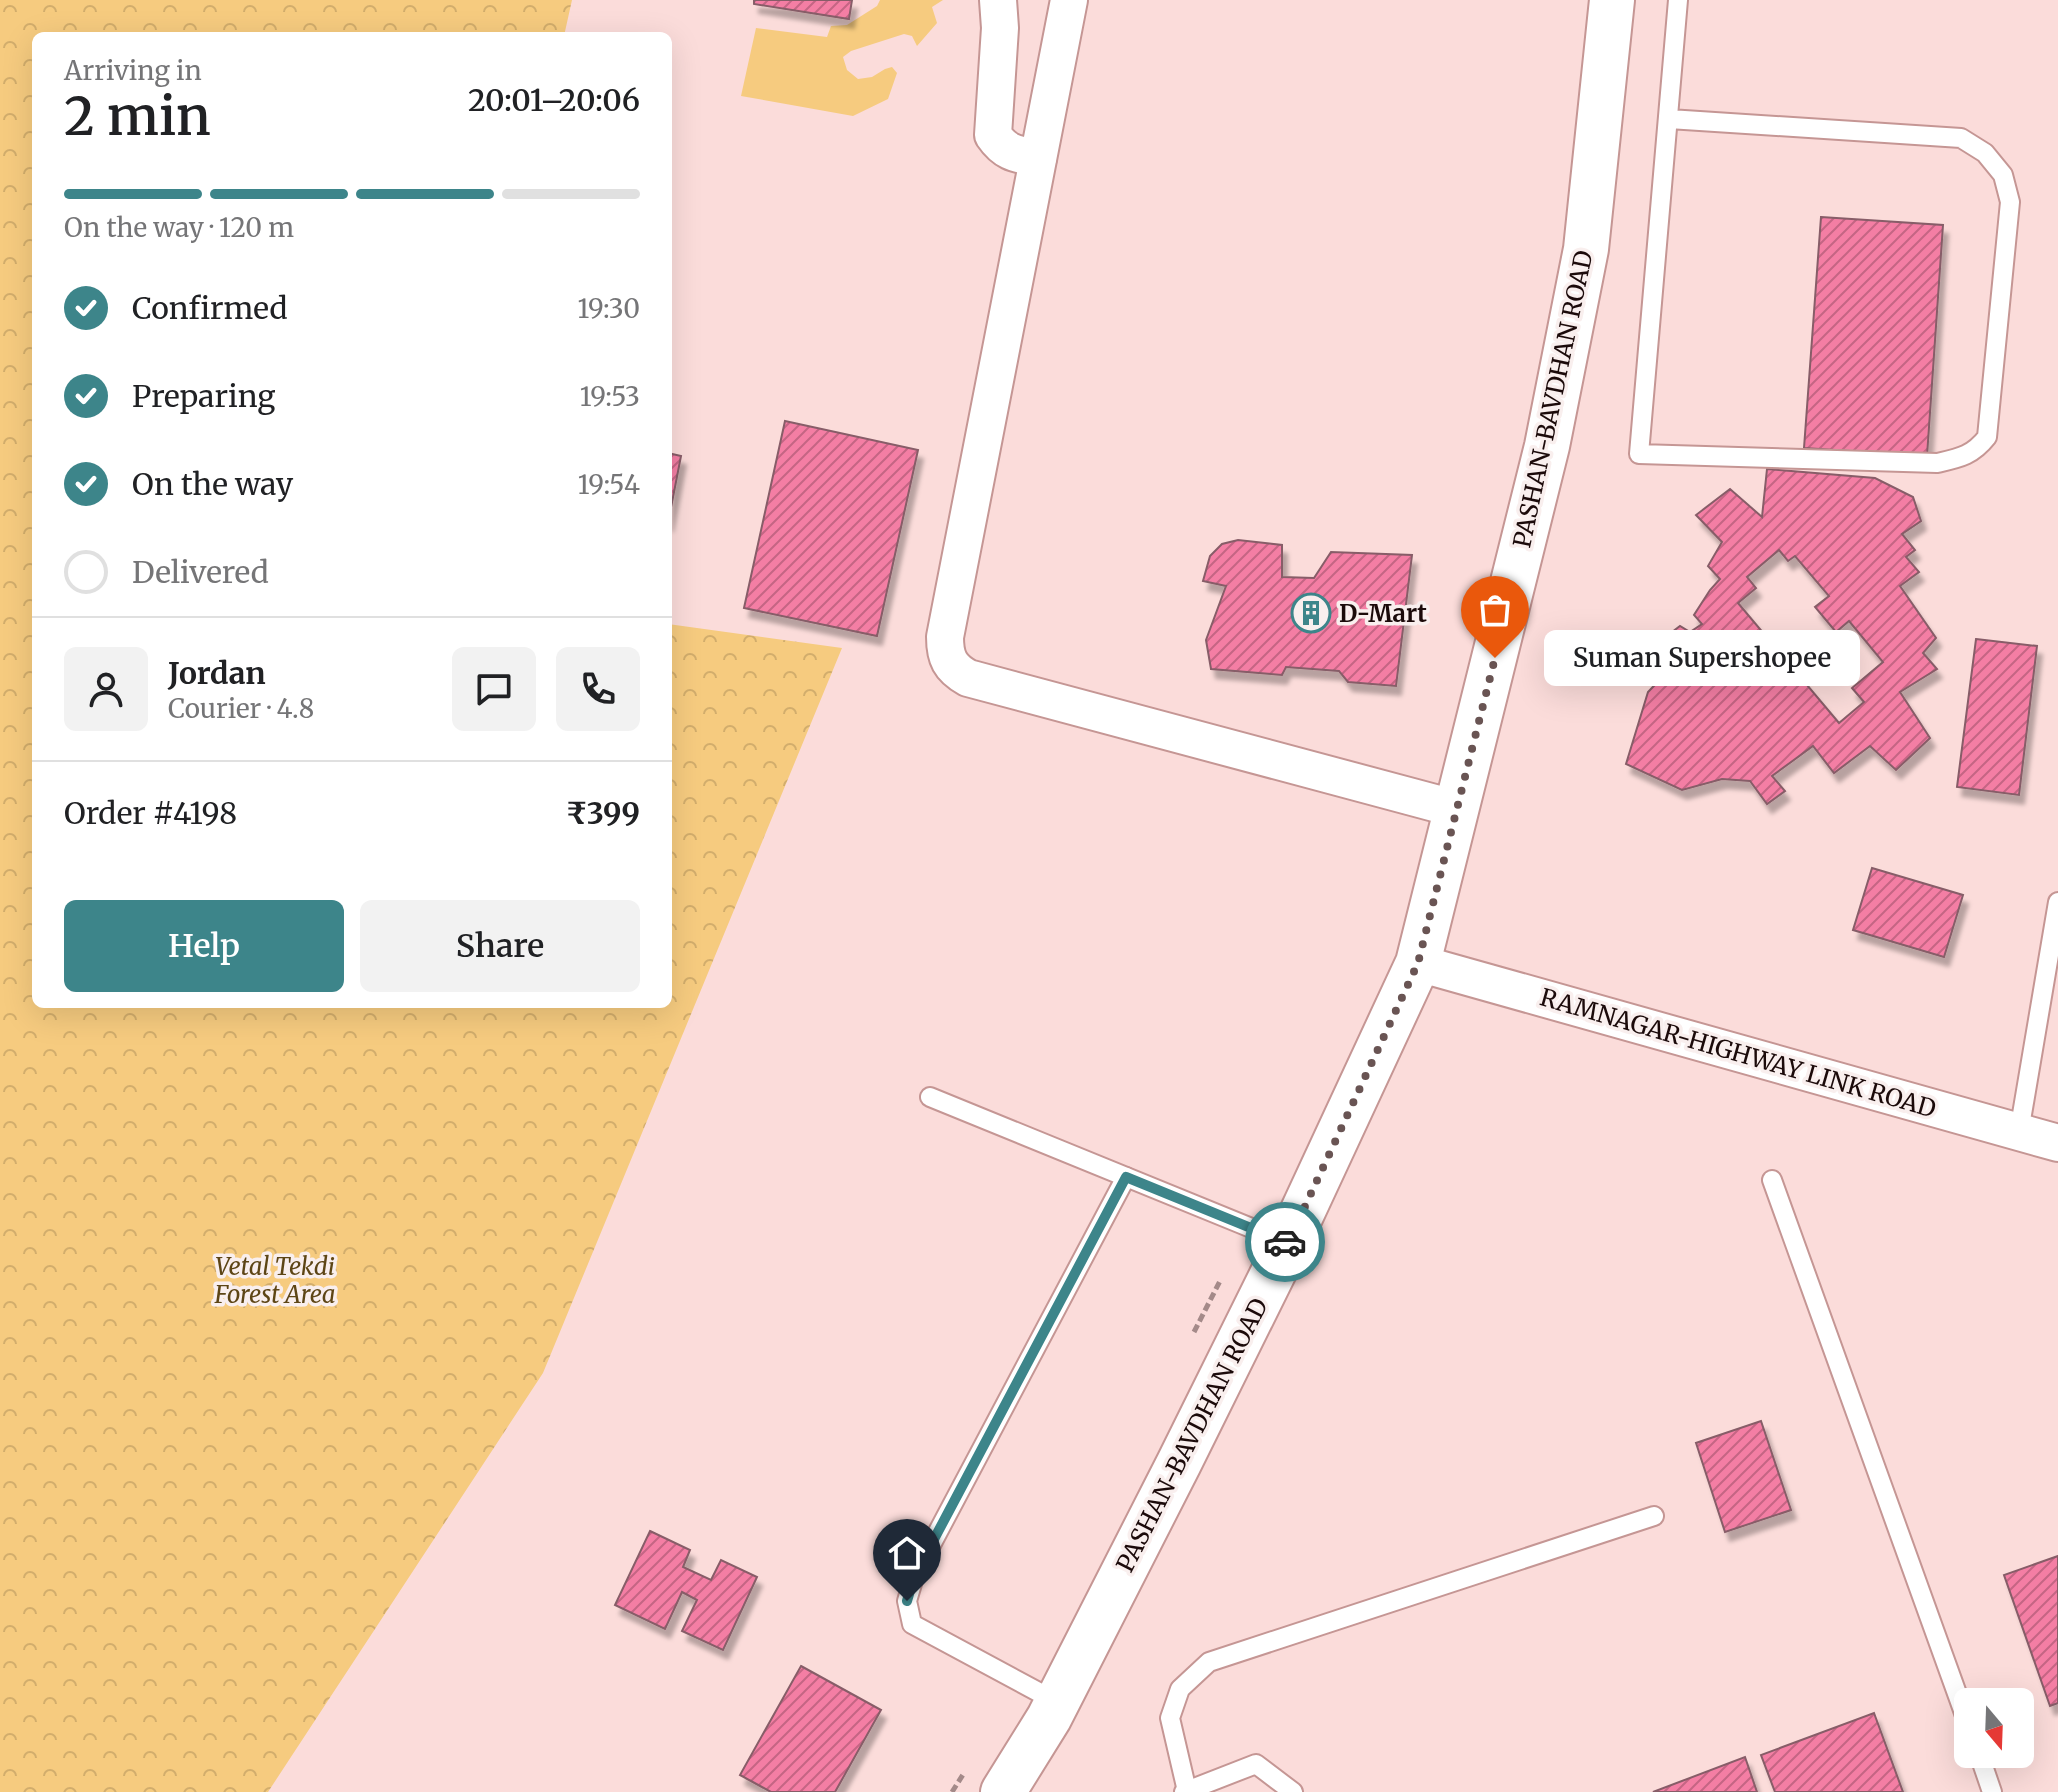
<!DOCTYPE html>
<html lang="en">
<head>
<meta charset="utf-8">
<style>
	body { margin:0; font-family:Merriweather,serif; background:#f2f2f2; color:#202124; height:100vh; display:flex; flex-direction:column; font-size:30px; white-space:nowrap }
	* { box-sizing:border-box; margin:0 }
	p { font-size:26px; color:#757577 }
	.icon { flex:none; width:44px; height:44px; fill:none; stroke:currentColor; stroke-width:2; stroke-linecap:round; stroke-linejoin:round }
	.map { position:relative; flex:1; overflow:hidden }
	.sheet { position:absolute; left:32px; top:32px; width:640px; height:976px; display:flex; flex-direction:column; background:#fff; border-radius:12px; box-shadow:0 8px 32px #0002 }
	.sheet>* { flex:none }
	.needle { width:52px; rotate:161deg }
	.buttons { position:absolute; left:1954px; top:1688px; display:grid; gap:16px }
	.buttons a { display:grid; place-items:center; width:80px; height:80px; border-radius:12px; background:#fff; box-shadow:0 8px 32px #0002; font-size:40px }
	.pin { position:absolute; display:grid; place-items:center; width:68px; height:68px; color:#fff; margin:-82px -34px; border-radius:50% 50% 50% 0; rotate:-45deg; box-shadow:0 0 8px #0007 }
	.pin .icon { rotate:45deg }
	.courier { position:absolute; display:grid; place-items:center; width:80px; height:80px; margin:-40px; border:6px solid #3d858a; border-radius:50%; background:#fff; color:#222; box-shadow:0 2px 10px #0007 }
	.bubble { position:absolute; height:56px; border-radius:12px; background:#fff; box-shadow:0 8px 32px #0002; font-size:26px; font-weight:600; line-height:56px; text-align:center }
	.headline em { font-style:normal; font-weight:600 }
	.headline div { display:flex; flex-direction:column-reverse }
	.headline { display:flex; align-items:center; justify-content:space-between; height:136px; padding:0 32px }
	h1 { font-size:52px; font-weight:600; line-height:60px }
	.bar { display:grid; grid-template-columns:repeat(4,1fr); gap:12px 8px; align-content:center; height:96px; padding:0 32px }
	.bar i { height:10px; border-radius:6px; background:#e0e0e0 }
	.bar .on { background:#3d858a }
	.bar p { grid-column:span 4 }
	.line { display:flex; align-items:center; gap:20px; padding:0 32px; border-top:2px solid #e0e0e0 }
	.line div { flex:1 }
	.round { display:grid; place-items:center; flex:none; width:84px; height:84px; border-radius:12px; background:#f2f2f2 }
	ol { padding:0 32px; list-style:none }
	li { display:flex; align-items:center; gap:24px; height:88px }
	li p { margin-inline-start:auto }
	li .icon { padding:8px; border-radius:50%; background:#3d858a; color:#fff; stroke-width:4 }
	li:last-child { color:#757577 }
	li i { width:44px; height:44px; border:4px solid #e0e0e0; border-radius:50% }
	.action { display:flex; gap:16px; margin-top:auto; padding:16px 32px }
	.action a { flex:1; height:92px; border-radius:12px; background:#3d858a; color:#fff; font-size:32px; font-weight:600; line-height:92px; text-align:center }
	.action a+a { background:#f2f2f2; color:#202124 }
	.map>svg:first-child { display:block }
	.green { fill:#f6cb7f }
	.forest { fill:url(#forest-crowns) }
	.building { fill:url(#building-hatch); stroke:#875d68; stroke-width:2; fill-rule:evenodd; filter:url(#shadow) }
	.lines { fill:none; stroke-linecap:round; stroke-linejoin:round }
	.lane-casing { stroke:#c59694; stroke-width:22 }
	.street-casing { stroke:#c59694; stroke-width:40 }
	.secondary-casing { stroke:#c59694; stroke-width:48 }
	.path { stroke:#a48a89; stroke-width:5; stroke-dasharray:8 4; stroke-linecap:butt }
	.lane { stroke:#fff; stroke-width:18 }
	.street { stroke:#fff; stroke-width:36 }
	.secondary { stroke:#fff; stroke-width:44 }
	.done { stroke:#695453; stroke-width:8; stroke-dasharray:0 14.4 }
	.route { stroke:#3d858a; stroke-width:10 }
	.labels { text-anchor:middle; dominant-baseline:central; stroke-width:7; stroke-linejoin:round; paint-order:stroke }
	.street-label { font-size:24px; fill:#1b0a0a; stroke:#f9efee }
	.poi-label { font-size:24px; font-weight:bold; fill:#1b0a0a; stroke:#f9efee; text-anchor:start }
	.park-label { font-size:24px; font-style:italic; fill:#5d4515; stroke:#f9efee }
</style>
</head>
<body>
<div class="map">
<svg width="2058" height="1792" viewBox="0 0 2058 1792">
	<defs>
		<pattern id="forest-crowns" width="20" height="18" patternUnits="userSpaceOnUse" patternTransform="scale(2)"><rect width="20" height="18" fill="#f6cb7f"/><path d="M2 6a3 3 0 1 1 6 0M12 15a3 3 0 1 1 6 0" fill="none" stroke="#d2ad6c"/></pattern>
		<pattern id="building-hatch" width="6" height="6" patternUnits="userSpaceOnUse" patternTransform="scale(2)"><rect width="6" height="6" fill="#f47ea4"/><path d="M-1 1l2-2M0 6l6-6M5 7l2-2" fill="none" stroke="#c56584"/></pattern>
		<filter id="shadow"><feDropShadow dx="5" dy="9" stdDeviation="2" flood-color="#0004"/></filter>
	</defs>
	<rect width="100%" height="100%" fill="#fbdcda"/>
	<path class="green" d="M 880,0 L 943,0 L 932,7 L 937,23 L 917,46 L 912,36 L 904,34 L 851,51 L 843,57 L 847,70 L 858,79 L 872,77 L 885,69 L 892,67 L 897,73 L 888,99 L 853,116 L 741,96 L 756,28 L 827,37 L 831,26 L 847,25 L 877,6 Z"/>
	<path class="forest" d="M 0,0 L 572,0 L 564,36 L 36,36 L 36,1004 L 668,1004 L 668,624 L 842,648 L 543,1373 L 268,1792 L 0,1792 Z"/>
	<g class="building">
		<path d="M 754,0 L 852,0 L 849,19 L 754,4 Z"/>
		<path d="M 1821,217 L 1943,225 L 1927,456 L 1804,448 Z"/>
		<path d="M 785,421 L 918,450 L 877,636 L 744,608 Z"/>
		<path d="M 668,453 L 681,456 L 668,523 Z"/>
		<path d="M 1767,469 L 1875,478 L 1913,497 L 1921,521 L 1902,534 L 1915,550 L 1906,557 L 1919,572 L 1900,586 L 1936,638 L 1923,653 L 1937,669 L 1900,692 L 1930,738 L 1896,770 L 1870,746 L 1834,773 L 1813,746 L 1772,776 L 1785,791 L 1767,804 L 1750,781 L 1722,779 L 1682,790 L 1626,764 L 1648,692 L 1662,677 L 1682,666 L 1663,639 L 1680,626 L 1690,632 L 1702,624 L 1694,615 L 1710,590 L 1720,579 L 1708,566 L 1722,542 L 1696,515 L 1730,489 L 1762,517 ZM 1779,550 L 1788,561 L 1795,556 L 1829,596 L 1815,607 L 1836,632 L 1849,621 L 1883,662 L 1852,688 L 1864,702 L 1839,723 L 1738,603 L 1756,588 L 1747,577 Z"/>
		<path d="M 1238,540 L 1282,545 L 1282,577 L 1314,578 L 1331,552 L 1412,555 L 1396,686 L 1348,682 L 1339,671 L 1286,667 L 1282,675 L 1211,669 L 1206,640 L 1226,586 L 1203,581 L 1210,556 L 1222,544 Z"/>
		<path d="M 1976,639 L 2037,646 L 2019,795 L 1957,787 Z"/>
		<path d="M 1872,868 L 1963,895 L 1944,957 L 1853,930 Z"/>
		<path d="M 1761,1421 L 1791,1510 L 1725,1532 L 1696,1443 Z"/>
		<path d="M 650,1531 L 690,1550 L 683,1567 L 711,1580 L 721,1560 L 757,1577 L 723,1650 L 682,1631 L 697,1600 L 682,1592 L 665,1629 L 615,1605 Z"/>
		<path d="M 2058,1556 L 2058,1703 L 2050,1706 L 2004,1575 Z"/>
		<path d="M 801,1666 L 881,1710 L 835,1792 L 771,1792 L 740,1775 Z"/>
		<path d="M 1874,1713 L 1903,1792 L 1775,1792 L 1761,1755 Z"/>
		<path d="M 1745,1757 L 1757,1792 L 1653,1792 Z"/>
	</g>
	<g class="lines">
		<g class="lane-casing">
			<g id="lane">
				<path d="M 1669,119 L 1961,138 L 1985,153 L 2003,175 L 2010,202 L 1987,437 C 1972,456 1959,458 1937,463 L 1639,454 L 1678,0"/>
				<path d="M 930,1097 L 1288,1243"/>
				<path d="M 2019,1132 L 2058,902"/>
				<path d="M 1772,1180 L 1968,1724"/>
				<path d="M 1057,1702 L 912,1624 L 907,1601 L 914,1577 L 1126,1177"/>
				<path d="M 1979,1754 L 1992,1792"/>
				<path d="M 1187,1791 L 1170,1718 L 1180,1689 L 1209,1662 L 1654,1516"/>
				<path d="M 1184,1792 L 1256,1764 L 1293,1792"/>
			</g>
		</g>
		<g class="street-casing">
			<g id="street">
				<path d="M 998,0 L 1000,28 L 993,135 C 1006,154 1017,154 1038,158"/>
				<path d="M 1069,0 L 945,637 C 945,658 950,668 968,678 L 1457,809"/>
				<path d="M 1418,963 L 2058,1143"/>
			</g>
		</g>
		<g class="secondary-casing">
			<path id="secondary" d="M 1003,1792 L 1049,1718 L 1179,1463 L 1288,1243 L 1418,963 L 1547,446 L 1586,249 L 1612,0"/>
		</g>
		<g class="path">
			<path d="M 1194,1332 L 1220,1281"/>
			<path d="M 952,1792 L 964,1773"/>
		</g>
		<use href="#lane" class="lane"/>
		<use href="#street" class="street"/>
		<use href="#secondary" class="secondary"/>
	</g>
	<g class="lines">
		<path class="done" d="M 1285,1242 L 1288,1243 L 1418,963 L 1495,658"/>
		<path class="route" d="M 907,1601 L 914,1577 L 1126,1177 L 1285,1242"/>
	</g>
	<defs>
		<g id="building-ring" transform="scale(2)"><circle r="9.5" fill="#f9efee" stroke="#3d858a" stroke-width="1.5"/><path d="M-4-6H4V6H1V3H-1V6H-4ZM-2.5-4.3h1.7v1.8h-1.7ZM.8-4.3h1.7v1.8H.8ZM-2.5-1h1.7V.8h-1.7ZM.8-1h1.7V.8H.8Z" fill="#3d858a"/></g>
	</defs>
	<g fill-rule="evenodd">
		<use href="#building-ring" x="1311" y="613"/>
	</g>
	<g class="labels">
		<g class="street-label">
			<text transform="translate(1553 399) rotate(-78)">PASHAN-BAVDHAN ROAD</text>
			<text transform="translate(1738 1053) rotate(16)">RAMNAGAR-HIGHWAY LINK ROAD</text>
			<text transform="translate(1192 1435) rotate(-63)">PASHAN-BAVDHAN ROAD</text>
		</g>
		<g class="poi-label">
			<text x="1339" y="613">D-Mart</text>
		</g>
		<g class="park-label">
			<text x="275" y="1266">Vetal Tekdi<tspan x="275" dy="28">Forest Area</tspan></text>
		</g>
	</g>
</svg>
<div class="buttons">
<a><svg class="needle" viewBox="-14 -14 28 28"><path d="M0-13l5 13h-10z" fill="#e53935"/><path d="M0 13l5-13h-10z" fill="#757577"/></svg></a>
</div>
<div class="pin" style="left:1495px;top:658px;background:#ea580c"><svg class="icon" aria-label="bag" viewBox="0 0 24 24"><path d="M5 8h14l-1 12H6zM9 8a3 3 0 0 1 6 0"/></svg></div>
<div class="pin" style="left:907px;top:1601px;background:#1f2937"><svg class="icon" aria-label="home" viewBox="0 0 24 24"><path d="M3 11l9-7 9 7M6 9v11h12V9"/></svg></div>
<div class="courier" style="left:1285px;top:1242px"><svg class="icon" aria-label="car" viewBox="0 0 24 24"><path d="M5 17H2v-5l4-1 3-4h7l3 4 3 1v5h-3M9 17h6M6 11h13"/><circle cx="7" cy="17" r="2"/><circle cx="17" cy="17" r="2"/></svg></div>
<div class="bubble" style="left:1544px;top:630px;width:316px">Suman Supershopee</div>
<section class="sheet">
<div class="headline"><div><h1>2 min</h1><p>Arriving in</p></div><em>20:01–20:06</em></div>
<div class="bar"><i class="on"></i><i class="on"></i><i class="on"></i><i></i><p>On the way · 120 m</p></div>
<ol>
<li><svg class="icon" aria-label="check" viewBox="0 0 24 24"><path d="M5 12l5 5 9-10"/></svg>Confirmed<p>19:30</p></li>
<li><svg class="icon" aria-label="check" viewBox="0 0 24 24"><path d="M5 12l5 5 9-10"/></svg>Preparing<p>19:53</p></li>
<li><svg class="icon" aria-label="check" viewBox="0 0 24 24"><path d="M5 12l5 5 9-10"/></svg>On the way<p>19:54</p></li>
<li><i></i>Delivered</li>
</ol>
<div class="line" style="height:144px"><a class="round"><svg class="icon" aria-label="person" viewBox="0 0 24 24"><circle cx="12" cy="8" r="4"/><path d="M4 21q1-7 8-7t8 7"/></svg></a><div><b>Jordan</b><p>Courier · 4.8</p></div><a class="round"><svg class="icon" aria-label="chat" viewBox="0 0 24 24"><path d="M4 5h16v11H9l-5 4z"/></svg></a><a class="round"><svg class="icon" aria-label="phone" viewBox="0 0 24 24"><path d="M5 4h4l2 5-3 2q2 4 5 5l2-3 5 2v4C11 20 4 13 5 4z"/></svg></a></div>
<div class="line" style="height:104px"><div>Order #4198</div><b>₹399</b></div>
<div class="action"><a>Help</a><a>Share</a></div>
</section>
</div>
</body>
</html>
